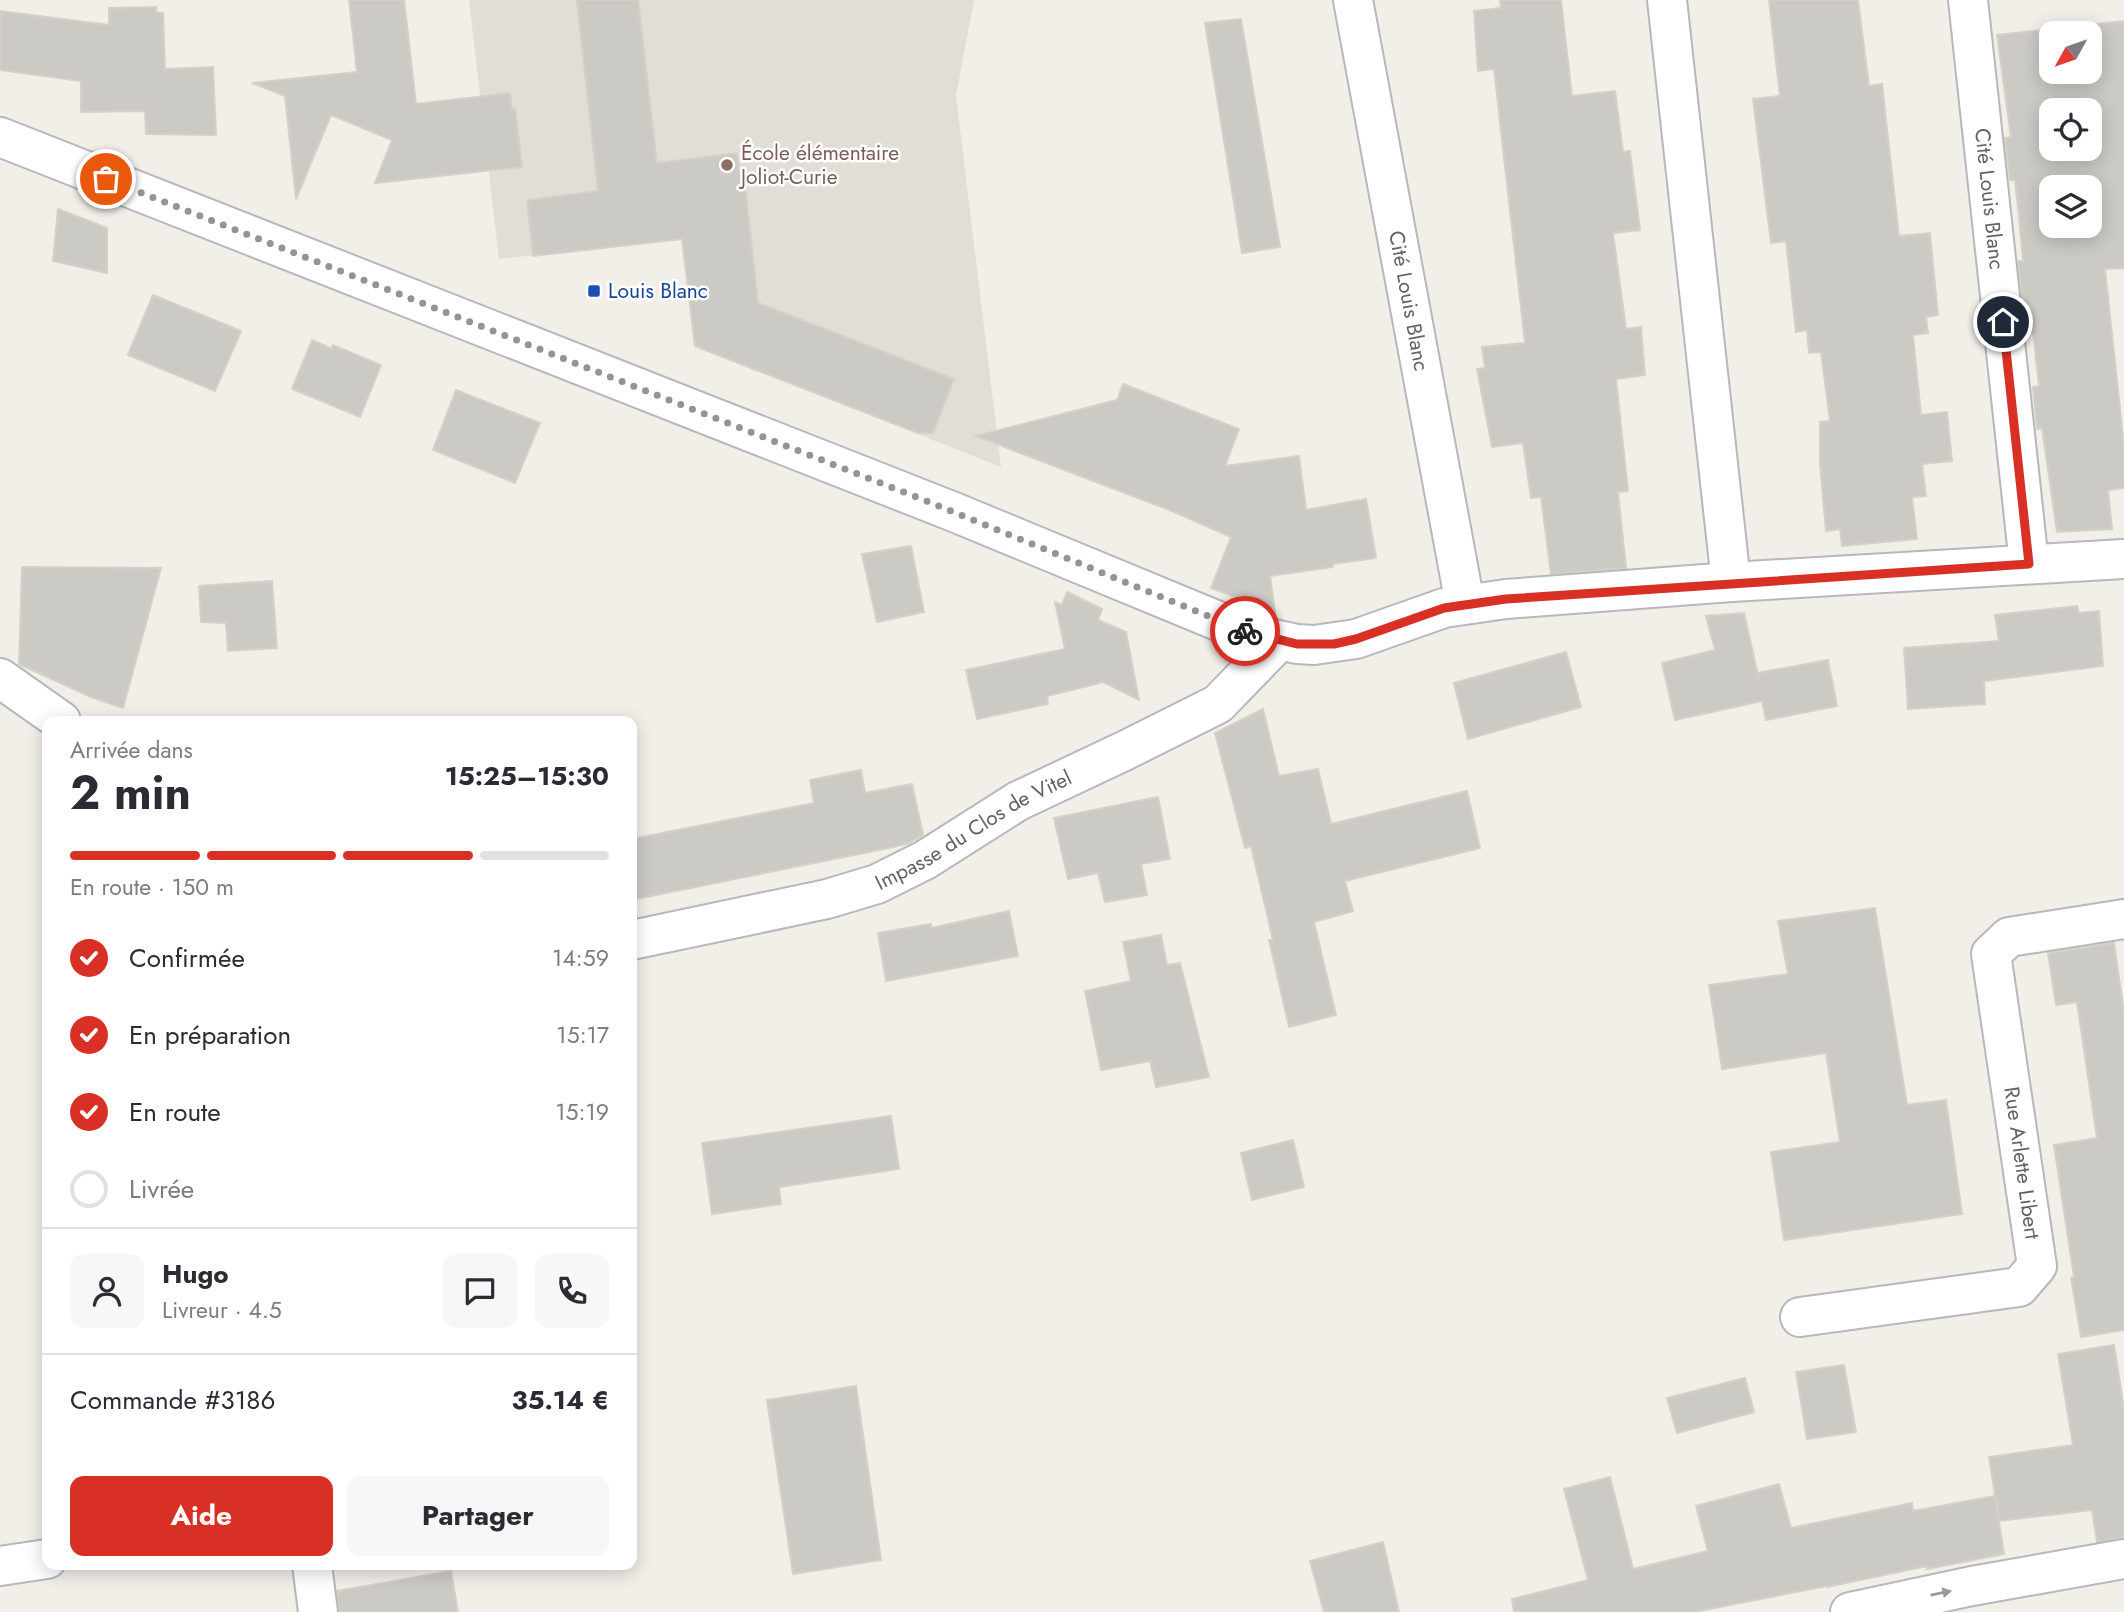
<!DOCTYPE html>
<html lang="fr">
<head>
<meta charset="utf-8">
<style>
	body { margin:0; font-family:Jost,sans-serif; background:#f7f7f7; color:#2b2b33; height:100vh; display:flex; flex-direction:column; font-size:26px; white-space:nowrap }
	* { box-sizing:border-box; margin:0 }
	p { font-size:23px; color:#7c7c81 }
	.icon { flex:none; width:38px; height:38px; fill:none; stroke:currentColor; stroke-width:2; stroke-linecap:round; stroke-linejoin:round }
	.map { position:relative; flex:1; overflow:hidden }
	.panel { position:absolute; left:42px; top:716px; width:595px; height:854px; display:flex; flex-direction:column; background:#fff; border-radius:14px; box-shadow:0 4px 18px #0003 }
	.panel>* { flex:none }
	.needle { width:46px; rotate:230deg }
	.tools { position:absolute; left:2039px; top:21px; display:grid; gap:14px }
	.tools a { display:grid; place-items:center; width:63px; height:63px; border-radius:14px; background:#fff; box-shadow:0 4px 18px #0003; font-size:35px }
	.pin { position:absolute; display:grid; place-items:center; width:60px; height:60px; color:#fff; margin:-30px; border:4px solid #fff; border-radius:50%; box-shadow:0 2px 7px #0007 }
	.courier { position:absolute; display:grid; place-items:center; width:70px; height:70px; margin:-35px; border:5px solid #d93025; border-radius:50%; background:#fff; color:#222; box-shadow:0 2px 9px #0007 }
	.overview em { font-style:normal; font-weight:700 }
	.overview div { display:flex; flex-direction:column-reverse }
	.overview { display:flex; align-items:center; justify-content:space-between; height:119px; padding:0 28px }
	h1 { font-size:46px; font-weight:700; line-height:52px }
	.bar { display:grid; grid-template-columns:repeat(4,1fr); gap:10px 7px; align-content:center; height:84px; padding:0 28px }
	.bar i { height:9px; border-radius:5px; background:#e1e1e2 }
	.bar .current { background:#d93025 }
	.bar p { grid-column:span 4 }
	.line { display:flex; align-items:center; gap:18px; padding:0 28px; border-top:2px solid #e1e1e2 }
	.line div { flex:1 }
	.round { display:grid; place-items:center; flex:none; width:74px; height:74px; border-radius:14px; background:#f7f7f7 }
	ol { padding:0 28px; list-style:none }
	li { display:flex; align-items:center; gap:21px; height:77px }
	li p { margin-inline-start:auto }
	li .icon { padding:7px; border-radius:50%; background:#d93025; color:#fff; stroke-width:4 }
	li:last-child { color:#7c7c81 }
	li i { width:38px; height:38px; border:4px solid #e1e1e2; border-radius:50% }
	.action { display:flex; gap:14px; margin-top:auto; padding:14px 28px }
	.action a { flex:1; height:80px; border-radius:14px; background:#d93025; color:#fff; font-size:28px; font-weight:700; line-height:80px; text-align:center }
	.action a+a { background:#f7f7f7; color:#2b2b33 }
	.map>svg:first-child { display:block }
	.education { fill:#e1ded6 }
	.building { fill:#cccac5; stroke:#d6d1c6; stroke-width:2; fill-rule:evenodd }
	.lines { fill:none; stroke-linecap:round; stroke-linejoin:round }
	.minor-casing { stroke:#b5b8bc; stroke-width:42 }
	.minor { stroke:#fff; stroke-width:38 }
	.oneway { fill:#979a9d }
	.done { stroke:#929495; stroke-width:7; stroke-dasharray:0 12.6 }
	.route { stroke:#d93025; stroke-width:9 }
	.education-dot { fill:#8d6e63; stroke:#fff; stroke-width:2.5 }
	.transit-dot { fill:#1a4fb4; stroke:#fff; stroke-width:2.5 }
	.labels { text-anchor:middle; dominant-baseline:central; stroke-width:5; stroke-linejoin:round; paint-order:stroke }
	.education-label { font-size:21px; fill:#785e54; stroke:#fff; text-anchor:start }
	.street-label { font-size:21px; fill:#5f6368; stroke:#fff }
	.transit-label { font-size:21px; fill:#164399; stroke:#fff; text-anchor:start }
</style>
</head>
<body>
<div class="map">
<svg width="2124" height="1612" viewBox="0 0 2124 1612">
	<rect width="100%" height="100%" fill="#f1efe8"/>
	<path class="education" d="M 469,0 L 974,0 L 956,96 L 1001,467 L 758,371 L 757,372 L 695,346 L 682,235 L 664,241 L 499,259 Z"/>
	<g class="building">
		<path d="M 349,0 L 404,0 L 416,104 L 510,93 L 512,109 L 515,108 L 522,167 L 375,183 L 392,140 L 331,115 L 296,199 L 285,96 L 252,83 L 357,72 Z"/>
		<path d="M 577,0 L 638,0 L 657,163 L 737,153 L 740,178 L 744,177 L 758,303 L 954,379 L 933,433 L 918,433 L 695,346 L 682,239 L 533,256 L 527,200 L 598,191 Z"/>
		<path d="M 1500,0 L 1561,0 L 1572,96 L 1615,91 L 1623,152 L 1630,151 L 1640,230 L 1613,233 L 1626,329 L 1641,327 L 1645,375 L 1616,379 L 1628,491 L 1618,492 L 1626,568 L 1551,574 L 1541,497 L 1531,498 L 1523,443 L 1492,447 L 1477,369 L 1485,368 L 1482,347 L 1525,343 L 1494,69 L 1478,71 L 1474,11 L 1501,8 Z"/>
		<path d="M 1769,0 L 1858,0 L 1869,86 L 1882,84 L 1899,236 L 1930,233 L 1938,315 L 1926,317 L 1928,333 L 1913,335 L 1921,415 L 1947,412 L 1952,461 L 1922,464 L 1926,496 L 1912,497 L 1917,539 L 1842,546 L 1840,529 L 1826,531 L 1820,464 L 1820,422 L 1830,421 L 1821,352 L 1809,353 L 1807,330 L 1796,332 L 1786,241 L 1771,243 L 1753,99 L 1780,96 Z"/>
		<path d="M 156,7 L 156,12 L 163,13 L 165,69 L 213,67 L 216,135 L 146,134 L 145,111 L 81,112 L 81,81 L 0,70 L 0,11 L 109,25 L 109,8 Z"/>
		<path d="M 1241,19 L 1280,247 L 1242,253 L 1205,23 Z"/>
		<path d="M 2124,21 L 2124,268 L 2105,269 L 2124,446 L 2124,488 L 2108,490 L 2112,529 L 2057,532 L 2042,428 L 2037,429 L 2033,387 L 2039,386 L 2030,305 L 2023,306 L 2018,261 L 2023,261 L 2019,217 L 2015,180 L 2010,180 L 2005,138 L 2011,137 L 1997,35 ZM 2051,33 L 2090,33 L 2090,72 L 2051,72 ZM 2051,110 L 2090,110 L 2090,149 L 2051,149 ZM 2051,187 L 2090,187 L 2090,226 L 2051,226 Z"/>
		<path d="M 58,209 L 107,228 L 107,273 L 53,261 Z"/>
		<path d="M 153,295 L 241,331 L 215,391 L 128,355 Z"/>
		<path d="M 312,340 L 332,349 L 333,345 L 381,365 L 360,417 L 292,389 Z"/>
		<path d="M 1123,384 L 1239,429 L 1225,466 L 1299,456 L 1306,510 L 1366,499 L 1376,558 L 1333,564 L 1333,567 L 1270,576 L 1275,612 L 1211,588 L 1231,537 L 1172,511 L 976,436 L 1117,400 Z"/>
		<path d="M 456,390 L 540,423 L 515,483 L 433,450 Z"/>
		<path d="M 911,546 L 924,612 L 877,622 L 862,554 Z"/>
		<path d="M 22,567 L 161,568 L 123,708 L 91,697 L 19,664 Z"/>
		<path d="M 272,581 L 277,648 L 228,651 L 226,623 L 201,622 L 199,586 Z"/>
		<path d="M 1067,592 L 1102,609 L 1098,620 L 1126,632 L 1139,700 L 1101,681 L 1100,683 L 1047,696 L 1048,704 L 977,719 L 966,670 L 1065,649 L 1055,602 L 1062,605 Z"/>
		<path d="M 2077,606 L 2079,613 L 2099,611 L 2103,666 L 1984,681 L 1985,704 L 1908,709 L 1904,648 L 1999,641 L 1995,615 Z"/>
		<path d="M 1744,613 L 1759,680 L 1757,673 L 1828,660 L 1837,706 L 1766,720 L 1762,701 L 1675,720 L 1662,663 L 1715,650 L 1706,616 Z"/>
		<path d="M 1566,652 L 1581,707 L 1468,739 L 1454,683 Z"/>
		<path d="M 1263,709 L 1279,776 L 1318,769 L 1331,824 L 1467,791 L 1480,848 L 1345,881 L 1353,911 L 1314,922 L 1336,1015 L 1289,1027 L 1269,940 L 1273,940 L 1251,846 L 1245,848 L 1215,733 Z"/>
		<path d="M 861,770 L 865,793 L 912,784 L 923,835 L 909,843 L 894,847 L 636,899 L 632,871 L 632,839 L 814,803 L 810,780 Z"/>
		<path d="M 1158,797 L 1170,859 L 1141,864 L 1147,895 L 1105,902 L 1098,873 L 1068,879 L 1054,818 Z"/>
		<path d="M 1875,908 L 1907,1105 L 1946,1100 L 1962,1214 L 1784,1240 L 1771,1152 L 1840,1142 L 1826,1053 L 1722,1069 L 1709,985 L 1788,974 L 1778,921 Z"/>
		<path d="M 1009,911 L 1018,956 L 886,981 L 878,933 L 931,924 L 931,928 Z"/>
		<path d="M 1161,935 L 1167,965 L 1180,963 L 1209,1077 L 1156,1087 L 1150,1061 L 1101,1070 L 1085,991 L 1131,981 L 1123,942 Z"/>
		<path d="M 2114,943 L 2124,1012 L 2124,1330 L 2081,1337 L 2071,1278 L 2074,1277 L 2054,1145 L 2097,1138 L 2077,1002 L 2056,1005 L 2048,953 Z"/>
		<path d="M 891,1116 L 899,1169 L 779,1187 L 781,1204 L 712,1214 L 702,1143 Z"/>
		<path d="M 1293,1140 L 1304,1187 L 1252,1200 L 1241,1153 Z"/>
		<path d="M 2114,1345 L 2124,1409 L 2124,1538 L 2097,1542 L 2092,1510 L 1999,1521 L 1989,1457 L 2073,1445 L 2058,1354 Z"/>
		<path d="M 1844,1365 L 1856,1432 L 1807,1439 L 1796,1372 Z"/>
		<path d="M 1745,1378 L 1754,1412 L 1677,1433 L 1667,1398 Z"/>
		<path d="M 856,1386 L 881,1560 L 793,1574 L 767,1400 Z"/>
		<path d="M 1610,1477 L 1633,1569 L 1708,1551 L 1696,1506 L 1779,1484 L 1791,1528 L 1912,1503 L 1913,1511 L 1995,1496 L 2004,1554 L 1927,1569 L 1927,1566 L 1827,1587 L 1827,1586 L 1694,1612 L 1514,1612 L 1512,1599 L 1588,1580 L 1564,1489 Z"/>
		<path d="M 1383,1542 L 1399,1612 L 1324,1612 L 1310,1561 Z"/>
		<path d="M 451,1571 L 458,1612 L 339,1612 L 337,1591 Z"/>
	</g>
	<g class="lines">
		<g class="minor-casing">
			<g id="minor">
				<path id="s1" d="M 1353,0 L 1465,604"/>
				<path d="M 1667,0 L 1731,582"/>
				<path id="s2" d="M 1968,0 L 2029,564"/>
				<path d="M 0,137 L 954,512 L 1218,621 L 1260,636 L 1297,644 L 1314,645 L 1356,639 L 1444,608 L 1506,599 L 1731,582 L 2124,559"/>
				<path d="M 0,678 L 61,721"/>
				<path id="s3" d="M 632,940 L 827,899 L 877,884 L 925,860 L 1018,801 L 1124,751 L 1218,704 L 1279,641"/>
				<path d="M 1800,1317 L 2019,1287 L 2037,1266 L 1991,954 L 2009,937 L 2124,919"/>
				<path d="M 312,1564 L 318,1612"/>
				<path d="M 0,1566 L 47,1559"/>
				<path d="M 1850,1612 L 1972,1586 L 2124,1559"/>
			</g>
		</g>
		<use href="#minor" class="minor"/>
	</g>
	<defs><path id="oneway-solid" d="M-6-.8H1V-3.2L6.5 0L1 3.2V.8H-6Z" transform="scale(1.75)"/></defs>
	<use class="oneway" href="#oneway-solid" transform="translate(1941 1593) rotate(-12)"/>
	<g class="lines">
		<path class="done" d="M 106,179 L 929,502 L 1245,631"/>
		<path class="route" d="M 1245,631 L 1297,644 L 1334,644 L 1356,639 L 1444,608 L 1506,599 L 2029,564 L 2003,322"/>
	</g>
	<circle class="education-dot" cx="727" cy="165" r="7"/>
	<rect class="transit-dot" x="587" y="284" width="14" height="14" rx="3.5"/>
	<g class="labels">
		<g class="education-label">
			<text x="741" y="153">École élémentaire<tspan x="741" dy="24">Joliot-Curie</tspan></text>
		</g>
		<g class="street-label">
			<text stroke="none"><textPath href="#s2" startOffset="200">Cité Louis Blanc</textPath></text>
			<text stroke="none"><textPath href="#s1" startOffset="306">Cité Louis Blanc</textPath></text>
			<text stroke="none"><textPath href="#s3" startOffset="362">Impasse du Clos de Vitel</textPath></text>
			<text transform="translate(2022 1163) rotate(82)">Rue Arlette Libert</text>
		</g>
		<g class="transit-label">
			<text x="608" y="291">Louis Blanc</text>
		</g>
	</g>
</svg>
<div class="tools">
<a><svg class="needle" viewBox="-14 -14 28 28"><path d="M0-13l5 13h-10z" fill="#e53935"/><path d="M0 13l5-13h-10z" fill="#7c7c81"/></svg></a>
<a><svg class="icon" aria-label="locate" viewBox="0 0 24 24"><circle cx="12" cy="12" r="6"/><path d="M12 2v4M12 18v4M2 12h4M18 12h4"/></svg></a>
<a><svg class="icon" aria-label="layers" viewBox="0 0 24 24"><path d="M12 4l9 5-9 5-9-5zM3 14l9 5 9-5"/></svg></a>
</div>
<div class="pin" style="left:106px;top:179px;background:#ea580c"><svg class="icon" aria-label="bag" viewBox="0 0 24 24"><path d="M5 8h14l-1 12H6zM9 8a3 3 0 0 1 6 0"/></svg></div>
<div class="pin" style="left:2003px;top:322px;background:#1f2937"><svg class="icon" aria-label="home" viewBox="0 0 24 24"><path d="M3 11l9-7 9 7M6 9v11h12V9"/></svg></div>
<div class="courier" style="left:1245px;top:631px"><svg class="icon" aria-label="bike" viewBox="0 0 24 24"><circle cx="6" cy="16" r="4"/><circle cx="18" cy="16" r="4"/><path d="M6 16l4-8h5l3 8M10 8l3 8H6M13 5h3"/></svg></div>
<section class="panel">
<div class="overview"><div><h1>2 min</h1><p>Arrivée dans</p></div><em>15:25–15:30</em></div>
<div class="bar"><i class="current"></i><i class="current"></i><i class="current"></i><i></i><p>En route · 150 m</p></div>
<ol>
<li><svg class="icon" aria-label="check" viewBox="0 0 24 24"><path d="M5 12l5 5 9-10"/></svg>Confirmée<p>14:59</p></li>
<li><svg class="icon" aria-label="check" viewBox="0 0 24 24"><path d="M5 12l5 5 9-10"/></svg>En préparation<p>15:17</p></li>
<li><svg class="icon" aria-label="check" viewBox="0 0 24 24"><path d="M5 12l5 5 9-10"/></svg>En route<p>15:19</p></li>
<li><i></i>Livrée</li>
</ol>
<div class="line" style="height:126px"><a class="round"><svg class="icon" aria-label="person" viewBox="0 0 24 24"><circle cx="12" cy="8" r="4"/><path d="M4 21q1-7 8-7t8 7"/></svg></a><div><b>Hugo</b><p>Livreur · 4.5</p></div><a class="round"><svg class="icon" aria-label="chat" viewBox="0 0 24 24"><path d="M4 5h16v11H9l-5 4z"/></svg></a><a class="round"><svg class="icon" aria-label="phone" viewBox="0 0 24 24"><path d="M5 4h4l2 5-3 2q2 4 5 5l2-3 5 2v4C11 20 4 13 5 4z"/></svg></a></div>
<div class="line" style="height:91px"><div>Commande #3186</div><b>35.14 €</b></div>
<div class="action"><a>Aide</a><a>Partager</a></div>
</section>
</div>
</body>
</html>
